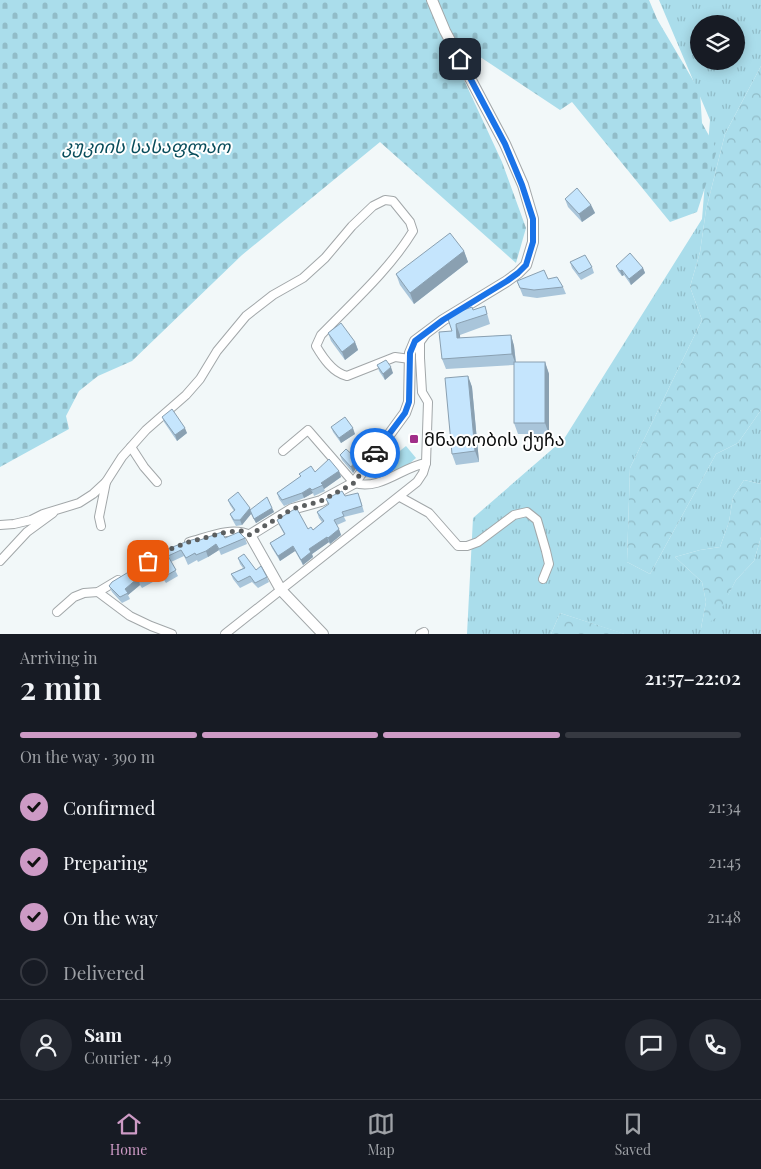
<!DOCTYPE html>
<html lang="en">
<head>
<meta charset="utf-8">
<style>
	body { margin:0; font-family:"Playfair Display","Noto Sans Georgian",serif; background:#242831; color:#f1f3f6; height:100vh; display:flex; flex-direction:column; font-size:19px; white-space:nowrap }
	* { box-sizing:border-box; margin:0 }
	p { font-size:16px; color:#9ea1a6 }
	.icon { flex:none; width:28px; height:28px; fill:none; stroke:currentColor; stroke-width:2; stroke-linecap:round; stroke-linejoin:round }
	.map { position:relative; height:634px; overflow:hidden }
	.sheet { display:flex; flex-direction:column; background:#171b24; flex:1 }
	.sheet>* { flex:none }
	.fabs { position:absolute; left:690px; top:15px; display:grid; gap:10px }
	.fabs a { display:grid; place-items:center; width:55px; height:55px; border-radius:50%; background:#171b24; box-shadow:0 2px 12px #0003; font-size:25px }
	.pin { position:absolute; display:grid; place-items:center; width:42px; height:42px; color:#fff; margin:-21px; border-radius:10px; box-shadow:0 2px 8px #0006 }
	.courier { position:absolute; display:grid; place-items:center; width:50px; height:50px; margin:-25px; border:4px solid #1a73e8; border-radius:50%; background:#fff; color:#222; box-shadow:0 1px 6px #0007 }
	.headline em { font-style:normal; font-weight:600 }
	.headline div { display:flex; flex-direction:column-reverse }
	.headline { display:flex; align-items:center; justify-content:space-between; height:85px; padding:0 20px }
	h1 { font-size:32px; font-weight:600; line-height:38px }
	.bar { display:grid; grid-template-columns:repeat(4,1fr); gap:8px 5px; align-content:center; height:60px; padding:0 20px }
	.bar i { height:6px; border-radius:4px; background:#363941 }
	.bar .active { background:#cd9ac5 }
	.bar p { grid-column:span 4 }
	.line { display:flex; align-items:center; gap:12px; padding:0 20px; border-top:1px solid #363941 }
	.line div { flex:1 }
	.round { display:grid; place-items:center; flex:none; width:52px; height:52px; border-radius:26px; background:#242831 }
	ol { padding:0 20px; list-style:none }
	li { display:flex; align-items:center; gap:15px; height:55px }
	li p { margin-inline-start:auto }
	li .icon { padding:5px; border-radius:50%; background:#cd9ac5; color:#111; stroke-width:4 }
	li:last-child { color:#9ea1a6 }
	li i { width:28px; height:28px; border:2px solid #363941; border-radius:50% }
	.dock { display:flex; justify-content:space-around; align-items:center; height:70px; border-top:1px solid #363941; background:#171b24; font-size:14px; color:#9ea1a6 }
	.dock a { display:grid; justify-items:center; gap:2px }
	.dock .active { color:#cd9ac5 }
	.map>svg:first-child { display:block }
	.grass { fill:url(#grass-tufts); fill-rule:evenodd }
	.forest { fill:url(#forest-crowns) }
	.cemetery { fill:url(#cemetery-stones) }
	.pitch { fill:#aaddeb }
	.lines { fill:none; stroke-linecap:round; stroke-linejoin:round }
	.minor-casing { stroke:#a2a7a9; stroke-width:10 }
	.tertiary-casing { stroke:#a2a7a9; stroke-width:12 }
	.minor { stroke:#fff; stroke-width:8 }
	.tertiary { stroke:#fff; stroke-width:10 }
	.wall { fill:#a9c5da }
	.shaded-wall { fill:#8aa0b1 }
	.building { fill:#c5e5fd; stroke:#8aa0b1 }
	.done { stroke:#5c5f60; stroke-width:5; stroke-dasharray:0 9 }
	.route { stroke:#1a73e8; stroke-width:6 }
	.poi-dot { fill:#a12e89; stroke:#fff; stroke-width:2 }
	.labels { text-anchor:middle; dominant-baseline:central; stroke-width:4; stroke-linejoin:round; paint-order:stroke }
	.park-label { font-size:18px; font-style:italic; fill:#084c5b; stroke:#fff }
	.poi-label { font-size:18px; fill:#0b0d0d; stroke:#fff; text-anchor:start }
</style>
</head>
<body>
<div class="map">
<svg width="761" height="634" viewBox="0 0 761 634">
	<defs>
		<pattern id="grass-tufts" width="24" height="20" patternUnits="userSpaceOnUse" patternTransform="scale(1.25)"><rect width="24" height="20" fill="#aaddeb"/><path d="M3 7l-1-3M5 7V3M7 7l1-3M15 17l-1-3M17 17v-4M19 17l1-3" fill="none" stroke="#91bcc8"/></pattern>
		<pattern id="forest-crowns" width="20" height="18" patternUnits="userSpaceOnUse" patternTransform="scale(1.25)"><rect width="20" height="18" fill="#aaddeb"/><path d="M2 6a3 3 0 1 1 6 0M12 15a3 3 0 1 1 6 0" fill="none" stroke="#91bcc8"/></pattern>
		<pattern id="cemetery-stones" width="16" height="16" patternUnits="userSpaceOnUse" patternTransform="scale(1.25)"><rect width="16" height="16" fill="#aaddeb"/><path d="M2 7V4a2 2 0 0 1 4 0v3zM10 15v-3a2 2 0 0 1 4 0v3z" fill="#91bcc8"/></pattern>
	</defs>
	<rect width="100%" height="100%" fill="#f2f8f9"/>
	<path class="grass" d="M 659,0 L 761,0 L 761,66 L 725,134 L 706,210 L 700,252 L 690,287 L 702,320 L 630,468 L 627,562 L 650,574 L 716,454 L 738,443 L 761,410 L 761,484 L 744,480 L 733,497 L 729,522 L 720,547 L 700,550 L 675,557 L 702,582 L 706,602 L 701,628 L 728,595 L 736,580 L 754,561 L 761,537 L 761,634 L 624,634 L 560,613 L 551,634 L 467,634 L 473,518 L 564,439 L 702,219 L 710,120 ZM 699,24 L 736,24 L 736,61 L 699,61 Z"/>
	<g class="forest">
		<path d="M 761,66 L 761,410 L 738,443 L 716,454 L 650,574 L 627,562 L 630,468 L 702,320 L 690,287 L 700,252 L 706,210 L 725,134 Z"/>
		<path d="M 744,480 L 761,484 L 761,537 L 754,561 L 736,580 L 717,617 L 701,628 L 706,602 L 702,582 L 675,557 L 700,550 L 720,547 L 729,522 L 733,497 Z"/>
		<path d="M 560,613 L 622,633 L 624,634 L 551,634 Z"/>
	</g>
	<g class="cemetery">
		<path d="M 0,0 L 427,0 L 502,162 L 526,228 L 516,263 L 380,142 L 242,255 L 132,361 L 98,376 L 79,391 L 66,416 L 69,429 L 0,467 Z"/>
		<path d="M 435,0 L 649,0 L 657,19 L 700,92 L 702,123 L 717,150 L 697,212 L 670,222 L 572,102 L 560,110 L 450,37 Z"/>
	</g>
	<path class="pitch" d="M 406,446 L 416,458 L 397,474 L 386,462 Z"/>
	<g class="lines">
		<g class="minor-casing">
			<g id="minor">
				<path d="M 131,447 L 144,467 L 157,482"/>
				<path d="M 283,451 L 308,430 L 354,483 C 380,491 402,467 426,463"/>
				<path d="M 400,497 L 429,513 L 458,546 L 467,546 L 478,542 L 514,515 L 527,512 L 537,520 L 546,551 L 549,564 L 543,579"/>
				<path d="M 0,525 L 14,524 L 31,520 L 43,514 L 79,503 L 93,494 L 106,482 L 122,457 L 146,430 L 186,395 L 200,379 L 217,351 L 246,316 L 273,295 L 303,278 L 325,258 L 352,226 L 373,206 L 385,200 L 393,201 L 410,222 L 413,231 C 390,269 352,303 321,335 L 316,346 C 323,358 333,373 347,376 L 395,357 L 410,359"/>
				<path d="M 101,526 L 99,517 L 106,482"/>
				<path d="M 189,542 C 208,537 232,526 250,535"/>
				<path d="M 0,561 L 27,532 L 53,513"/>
				<path d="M 98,592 L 130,616 L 151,626 L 172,634"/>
				<path d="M 57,612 L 74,597 L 84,593 L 98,592 L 118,580"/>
				<path d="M 225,634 L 417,482 L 423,473 L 426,463 L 428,402 L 422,392 L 420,358 L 420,342 L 425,335"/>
				<path d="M 420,634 L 424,632"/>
			</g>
		</g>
		<g class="tertiary-casing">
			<path id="tertiary" d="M 323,634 L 281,590 L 250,535 L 292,509 L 321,501 L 354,483 L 405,413 L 409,402 L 410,353 L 415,341 L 443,320 L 507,281 L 518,273 L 526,265 L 533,242 L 533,219 L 523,185 L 505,144 L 445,31 L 432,0"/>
		</g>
		<use href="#minor" class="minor"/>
		<use href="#tertiary" class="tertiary"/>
	</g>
	<g class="wall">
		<path d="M 565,199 L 591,205 L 595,213 L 582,222 L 568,207 Z"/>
		<path d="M 464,251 L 468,262 L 414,304 L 400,285 L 396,274 Z"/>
		<path d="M 570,262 L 592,267 L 594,273 L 581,280 L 572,268 Z"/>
		<path d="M 616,266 L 643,268 L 645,273 L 631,285 L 624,275 L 622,276 L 618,271 Z"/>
		<path d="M 548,279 L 563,287 L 566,294 L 537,298 L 523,296 L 517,281 Z"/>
		<path d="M 485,306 L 490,324 L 460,335 L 460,338 L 511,335 L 514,346 L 516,362 L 545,362 L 549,374 L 549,434 L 518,434 L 514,423 L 514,365 L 446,369 L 442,359 L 452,331 L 447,316 L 473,310 Z"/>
		<path d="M 328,333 L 355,342 L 358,350 L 345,360 L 331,341 Z"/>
		<path d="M 377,365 L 393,373 L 385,380 L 379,371 Z"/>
		<path d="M 468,376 L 472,387 L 479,462 L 456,465 L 452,454 Z"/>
		<path d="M 162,417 L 187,433 L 177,441 L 164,422 Z"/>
		<path d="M 331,427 L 355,434 L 341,443 L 333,432 Z"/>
		<path d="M 340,455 L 357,459 L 359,464 L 353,473 L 342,460 Z"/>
		<path d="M 339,471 L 341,477 L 324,489 L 325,491 L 314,496 L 313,493 L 304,498 L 284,506 L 279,499 L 277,493 L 301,477 L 299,474 L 315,472 Z"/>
		<path d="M 345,496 L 360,498 L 364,512 L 344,517 L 346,521 L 337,525 L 341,535 L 330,544 L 329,542 L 312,554 L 313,557 L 303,565 L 295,551 L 280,561 L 272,548 L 270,543 L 284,534 L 279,525 L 277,520 L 313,530 L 322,522 L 319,518 L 317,512 L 328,505 L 326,499 Z"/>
		<path d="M 228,500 L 250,510 L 272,508 L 274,512 L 256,523 L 251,514 L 242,525 L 236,526 L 232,519 L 230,514 L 234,511 L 230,505 Z"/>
		<path d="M 225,538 L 245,538 L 247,544 L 221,555 L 219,550 L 208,557 L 198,562 L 197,560 L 188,565 L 184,556 L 171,562 L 178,576 L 166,583 L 162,577 L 142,588 L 140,585 L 128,595 L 130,599 L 122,603 L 112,592 L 109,586 L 112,582 L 200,540 Z"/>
		<path d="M 238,558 L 267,577 L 269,582 L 258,588 L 252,582 L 240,588 L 233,579 L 231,574 L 243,568 L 240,564 Z"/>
	</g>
	<g class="shaded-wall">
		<path d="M 591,205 L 595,213 L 582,222 L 579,214 Z"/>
		<path d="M 464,251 L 468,262 L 414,304 L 410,293 Z"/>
		<path d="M 643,268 L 645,273 L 631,285 L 629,279 Z"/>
		<path d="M 622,270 L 624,275 L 622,276 L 620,271 Z"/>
		<path d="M 456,324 L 460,335 L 461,349 L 457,338 Z"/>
		<path d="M 511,335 L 514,346 L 516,365 L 512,354 Z"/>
		<path d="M 355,342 L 358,350 L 345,360 L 342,352 Z"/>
		<path d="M 545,362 L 549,374 L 549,434 L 545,423 Z"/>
		<path d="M 391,367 L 393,373 L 385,380 L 383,374 Z"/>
		<path d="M 468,376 L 472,387 L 479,462 L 475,451 Z"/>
		<path d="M 185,428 L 187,433 L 177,441 L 175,435 Z"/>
		<path d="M 353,428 L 355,434 L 341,443 L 339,438 Z"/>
		<path d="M 357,459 L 359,464 L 353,473 L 351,467 Z"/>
		<path d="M 339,471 L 341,477 L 324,489 L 321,483 Z"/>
		<path d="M 310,488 L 313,493 L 304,498 L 302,493 Z"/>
		<path d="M 250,508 L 252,514 L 250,510 L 251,514 L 242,525 L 240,520 Z"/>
		<path d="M 272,508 L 274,512 L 256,523 L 254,519 Z"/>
		<path d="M 339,529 L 341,535 L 330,544 L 328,538 Z"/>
		<path d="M 327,537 L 329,542 L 312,554 L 313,557 L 303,565 L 301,560 L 309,549 Z"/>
		<path d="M 216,544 L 219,550 L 208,557 L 206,551 Z"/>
		<path d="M 293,546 L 295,551 L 280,561 L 278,556 Z"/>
		<path d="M 138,578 L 140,585 L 128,595 L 125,589 Z"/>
	</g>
	<g class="building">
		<path d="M 577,188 L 591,205 L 579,214 L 565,199 Z"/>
		<path d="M 450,233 L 464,251 L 410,293 L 396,274 Z"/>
		<path d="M 630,253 L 643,268 L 629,279 L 622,270 L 620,271 L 616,266 Z"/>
		<path d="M 585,255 L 592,267 L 579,274 L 570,262 Z"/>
		<path d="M 544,270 L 548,279 L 557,277 L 563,287 L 534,290 L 520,288 L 517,281 Z"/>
		<path d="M 485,306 L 487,314 L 456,324 L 457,338 L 511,335 L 512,354 L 442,359 L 439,332 L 452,331 L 447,316 L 472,307 L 473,310 Z"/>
		<path d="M 341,323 L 355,342 L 342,352 L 328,333 Z"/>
		<path d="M 386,360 L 391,367 L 383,374 L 377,365 Z"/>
		<rect x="514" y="362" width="31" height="61"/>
		<path d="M 468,376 L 475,451 L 452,454 L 445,378 Z"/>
		<path d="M 172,409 L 185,428 L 175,435 L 162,417 Z"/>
		<path d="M 345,417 L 353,428 L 339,438 L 331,427 Z"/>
		<path d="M 346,449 L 357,459 L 351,467 L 340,455 Z"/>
		<path d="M 329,459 L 339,471 L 321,483 L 323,485 L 312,490 L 310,488 L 302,493 L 282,500 L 277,493 L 301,476 L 299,474 L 311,466 L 315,472 Z"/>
		<path d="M 342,491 L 345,496 L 358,493 L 362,506 L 342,512 L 344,516 L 334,520 L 339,529 L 328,538 L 327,537 L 309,549 L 311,552 L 301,560 L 293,546 L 278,556 L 270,543 L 285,534 L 277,520 L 293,510 L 297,509 L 308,529 L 311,527 L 313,530 L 324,521 L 317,512 L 329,504 L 326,499 Z"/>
		<path d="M 238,492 L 250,508 L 240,520 L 234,520 L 230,514 L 235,510 L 228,500 Z"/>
		<path d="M 267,497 L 272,508 L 254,519 L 250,510 Z"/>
		<path d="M 222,532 L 225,538 L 239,532 L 245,538 L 219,549 L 216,544 L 206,551 L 196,555 L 195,553 L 186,558 L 181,550 L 168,556 L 176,570 L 164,577 L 160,571 L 139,582 L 138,578 L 125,589 L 128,593 L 120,597 L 109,586 L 112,582 L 165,550 L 188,541 L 199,538 L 200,540 Z"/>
		<path d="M 244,554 L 256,570 L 261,566 L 267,577 L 255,583 L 250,576 L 238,582 L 231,574 L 245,568 L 238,558 Z"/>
	</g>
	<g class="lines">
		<path class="done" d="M 148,561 L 165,551 L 189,542 L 226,532 L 242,531 L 250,535 L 292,509 L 321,501 L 354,483 L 375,453"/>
		<path class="route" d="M 375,453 L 405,413 L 409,402 L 410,353 L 415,341 L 443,320 L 507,281 L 518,273 L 526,265 L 533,242 L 533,219 L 522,185 L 505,144 L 460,59"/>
	</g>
	<rect class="poi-dot" x="409" y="434" width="10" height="10" rx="2.5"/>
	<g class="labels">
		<g class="park-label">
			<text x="146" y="146">კუკიის სასაფლაო</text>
		</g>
		<g class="poi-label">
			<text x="424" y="439">მნათობის ქუჩა</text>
		</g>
	</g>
</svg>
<div class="fabs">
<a><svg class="icon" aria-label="layers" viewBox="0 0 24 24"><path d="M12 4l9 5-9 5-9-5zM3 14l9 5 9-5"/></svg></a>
</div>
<div class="pin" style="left:148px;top:561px;background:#ea580c"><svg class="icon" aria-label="bag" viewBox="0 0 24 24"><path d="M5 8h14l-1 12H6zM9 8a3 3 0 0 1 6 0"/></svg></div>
<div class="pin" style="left:460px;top:59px;background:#1f2937"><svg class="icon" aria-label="home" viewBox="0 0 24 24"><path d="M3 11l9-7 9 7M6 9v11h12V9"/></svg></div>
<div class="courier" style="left:375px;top:453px"><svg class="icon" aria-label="car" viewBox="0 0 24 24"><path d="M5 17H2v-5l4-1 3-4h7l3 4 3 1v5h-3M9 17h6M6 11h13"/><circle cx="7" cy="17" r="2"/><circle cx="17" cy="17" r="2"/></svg></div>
</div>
<section class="sheet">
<div class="headline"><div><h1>2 min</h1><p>Arriving in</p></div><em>21:57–22:02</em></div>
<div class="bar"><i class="active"></i><i class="active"></i><i class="active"></i><i></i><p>On the way · 390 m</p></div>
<ol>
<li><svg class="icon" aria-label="check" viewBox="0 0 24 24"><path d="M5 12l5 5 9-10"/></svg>Confirmed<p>21:34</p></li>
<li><svg class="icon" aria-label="check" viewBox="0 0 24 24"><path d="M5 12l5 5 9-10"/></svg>Preparing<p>21:45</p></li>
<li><svg class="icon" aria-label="check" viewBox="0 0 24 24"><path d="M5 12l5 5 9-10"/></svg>On the way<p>21:48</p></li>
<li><i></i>Delivered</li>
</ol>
<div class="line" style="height:90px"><a class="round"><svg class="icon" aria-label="person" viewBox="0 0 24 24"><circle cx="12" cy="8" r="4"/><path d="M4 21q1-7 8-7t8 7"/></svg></a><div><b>Sam</b><p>Courier · 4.9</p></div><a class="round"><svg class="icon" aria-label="chat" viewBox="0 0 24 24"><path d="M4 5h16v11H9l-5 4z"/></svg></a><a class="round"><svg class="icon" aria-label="phone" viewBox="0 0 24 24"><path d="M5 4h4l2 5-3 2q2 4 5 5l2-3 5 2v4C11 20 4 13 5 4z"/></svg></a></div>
</section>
<nav class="dock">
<a class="active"><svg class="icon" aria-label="home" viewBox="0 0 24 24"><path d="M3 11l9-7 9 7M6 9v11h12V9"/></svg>Home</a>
<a><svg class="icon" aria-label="map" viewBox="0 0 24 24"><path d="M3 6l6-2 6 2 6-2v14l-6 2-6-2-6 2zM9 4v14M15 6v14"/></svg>Map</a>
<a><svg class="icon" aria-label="saved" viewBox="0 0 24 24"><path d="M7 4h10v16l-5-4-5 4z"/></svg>Saved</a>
</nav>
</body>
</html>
